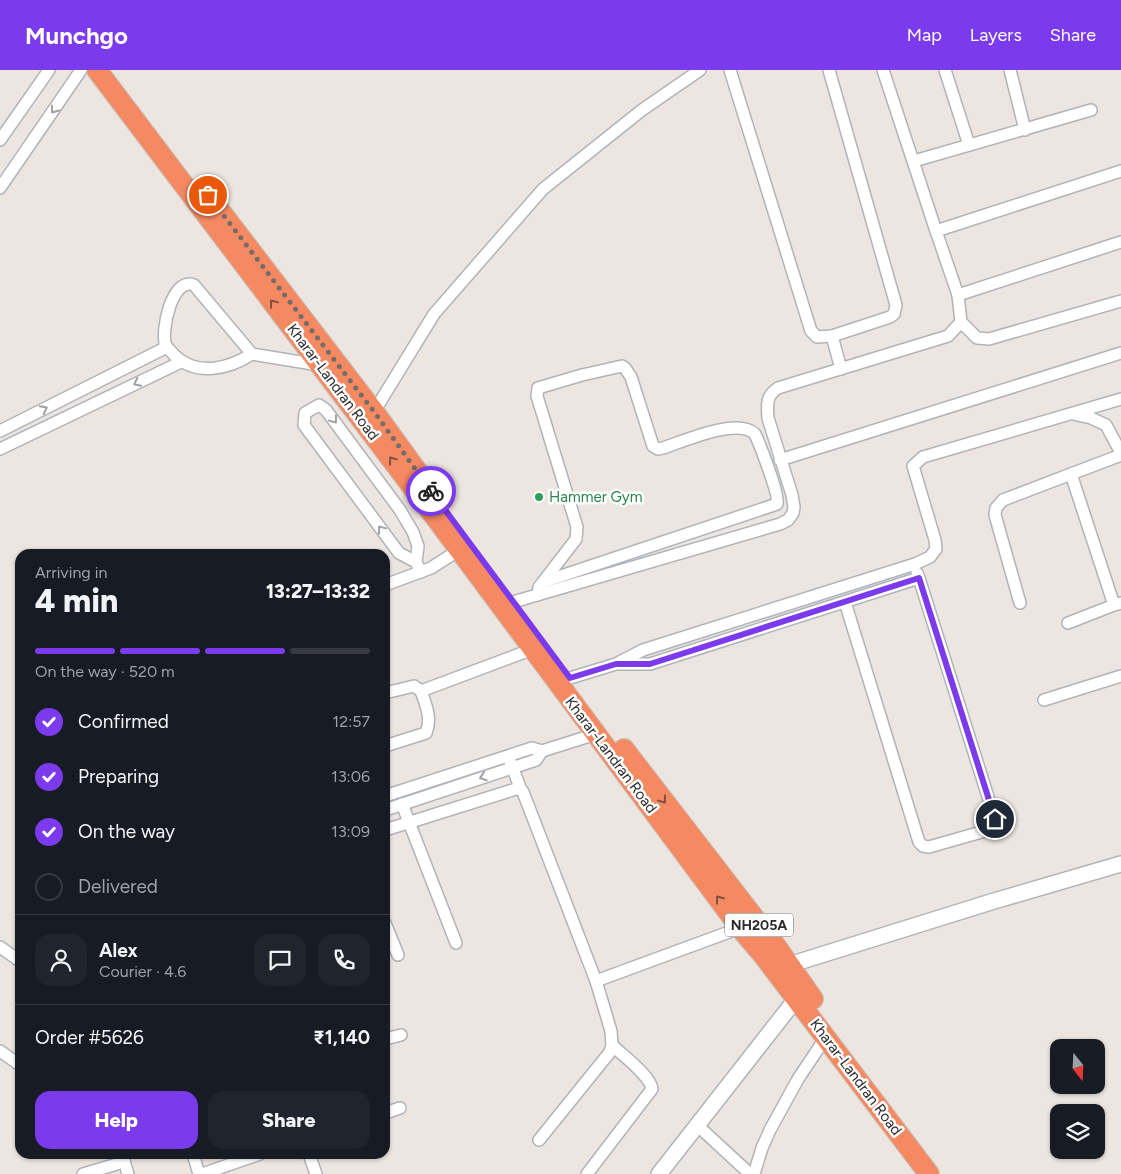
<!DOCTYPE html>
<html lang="en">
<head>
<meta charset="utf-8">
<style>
	body { margin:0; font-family:Figtree,sans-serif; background:#20242c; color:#f1f3f6; height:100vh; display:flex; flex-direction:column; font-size:19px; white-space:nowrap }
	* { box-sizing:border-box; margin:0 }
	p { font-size:16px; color:#9ea1a6 }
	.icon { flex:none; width:28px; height:28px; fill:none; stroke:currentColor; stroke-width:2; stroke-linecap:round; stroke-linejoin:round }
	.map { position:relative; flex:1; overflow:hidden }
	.drawer { position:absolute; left:15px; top:479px; width:375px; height:610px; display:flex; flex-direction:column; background:#171b24; border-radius:15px; box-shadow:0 1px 4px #0004 }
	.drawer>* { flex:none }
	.needle { width:32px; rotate:162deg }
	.buttons { position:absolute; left:1050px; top:969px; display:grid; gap:10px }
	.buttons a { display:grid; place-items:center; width:55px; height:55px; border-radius:10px; background:#171b24; box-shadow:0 1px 4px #0004; font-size:25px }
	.pin { position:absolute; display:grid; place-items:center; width:42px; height:42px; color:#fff; margin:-21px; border:2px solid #fff; border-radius:50%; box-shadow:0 1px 5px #0007 }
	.courier { position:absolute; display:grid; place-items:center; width:50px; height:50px; margin:-25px; border:4px solid #7c3aed; border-radius:50%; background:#fff; color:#222; box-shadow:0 1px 6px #0007 }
	.head em { font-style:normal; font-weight:800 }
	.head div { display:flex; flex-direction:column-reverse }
	.head { display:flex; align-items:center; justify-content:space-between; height:85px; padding:0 20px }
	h1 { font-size:32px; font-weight:800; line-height:38px }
	.bar { display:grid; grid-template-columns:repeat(4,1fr); gap:8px 5px; align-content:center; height:60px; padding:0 20px }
	.bar i { height:6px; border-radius:4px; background:#363941 }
	.bar .selected { background:#7c3aed }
	.bar p { grid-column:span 4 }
	.line { display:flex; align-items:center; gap:12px; padding:0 20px; border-top:1px solid #363941 }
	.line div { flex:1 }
	.round { display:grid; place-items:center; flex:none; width:52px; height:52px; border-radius:15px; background:#20242c }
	ol { padding:0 20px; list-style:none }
	li { display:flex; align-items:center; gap:15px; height:55px }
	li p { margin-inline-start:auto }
	li .icon { padding:5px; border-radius:50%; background:#7c3aed; color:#fff; stroke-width:4 }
	li:last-child { color:#9ea1a6 }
	li i { width:28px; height:28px; border:2px solid #363941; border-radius:50% }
	.button { display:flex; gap:10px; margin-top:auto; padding:10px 20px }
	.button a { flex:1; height:58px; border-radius:15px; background:#7c3aed; color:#fff; font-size:20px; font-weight:800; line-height:58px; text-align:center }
	.button a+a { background:#20242c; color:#f1f3f6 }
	header { display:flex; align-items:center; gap:30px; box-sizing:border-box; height:70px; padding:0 25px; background:#7c3aed; color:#fff }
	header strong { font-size:24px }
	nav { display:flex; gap:28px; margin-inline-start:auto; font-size:18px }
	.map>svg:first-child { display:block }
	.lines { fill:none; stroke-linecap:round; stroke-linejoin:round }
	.street-casing { stroke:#afb4bb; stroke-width:14 }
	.secondary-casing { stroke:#afb4bb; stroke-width:18 }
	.highway-casing { stroke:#c4c4c4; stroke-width:22 }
	.street { stroke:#fff; stroke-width:11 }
	.secondary { stroke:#fff; stroke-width:15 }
	.highway { stroke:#f58961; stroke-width:20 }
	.oneway { stroke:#a0a0a0 }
	.oneway2 { stroke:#7c5141 }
	.done { stroke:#706d6b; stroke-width:5; stroke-dasharray:0 9 }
	.route { stroke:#7c3aed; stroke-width:6 }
	.leisure-dot { fill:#2e9e5b; stroke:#fff; stroke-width:2 }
	.labels { text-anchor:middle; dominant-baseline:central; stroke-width:5; stroke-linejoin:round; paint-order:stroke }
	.shield { fill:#fff; stroke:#6b6b6b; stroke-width:1 }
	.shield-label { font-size:14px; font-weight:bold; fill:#2c2c2c }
	.street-label { font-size:15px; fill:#2c2c2c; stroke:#fff }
	.leisure-label { font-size:15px; fill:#27864d; stroke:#fff; text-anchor:start }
</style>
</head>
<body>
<header>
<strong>Munchgo</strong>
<nav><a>Map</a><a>Layers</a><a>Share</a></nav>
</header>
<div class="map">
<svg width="1121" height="1104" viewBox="0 0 1121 1104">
	<rect width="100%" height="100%" fill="#ede5df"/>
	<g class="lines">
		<g class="street-casing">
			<g id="street">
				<path d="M 730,0 L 811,261 L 817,267 L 832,266"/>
				<path d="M 829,0 L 896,235 L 894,244 L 890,247 L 832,266 L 841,299"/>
				<path d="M 883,0 L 936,161"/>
				<path d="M 945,0 L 969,75"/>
				<path d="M 1010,0 L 1025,60"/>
				<path d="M 0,70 L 49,0"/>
				<path d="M 914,91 L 1091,40"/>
				<path d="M 0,118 L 81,0"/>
				<path d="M 958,225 L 1121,172"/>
				<path d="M 961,252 L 977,268 L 989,269 L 1121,231"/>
				<path d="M 252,284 L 194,215 C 172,206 160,262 166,276 C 168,279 172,282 174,285 C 197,307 228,299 252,284 L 319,295"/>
				<path d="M 1073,344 L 1091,348 L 1106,355 L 1121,383"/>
				<path d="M 372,345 L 434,244 L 543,119 L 642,40 L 700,0"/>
				<path d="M 0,361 L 167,277"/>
				<path d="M 0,379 L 181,292"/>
				<path d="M 1121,385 L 1071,404 L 1114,535 L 1121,533"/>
				<path d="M 780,390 L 1121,283"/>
				<path d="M 416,492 L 399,483 L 304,355 L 305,343 L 319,335 L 326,340 L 400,440 L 413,462 L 418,476 L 416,492 L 421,502"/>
				<path d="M 385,515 L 431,498 L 459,480"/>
				<path d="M 538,525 L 539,517 L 543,512 L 777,434 C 780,426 760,375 755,364 C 737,347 684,371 663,378 L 658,379 L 653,376 L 631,307 L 625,298 L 622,296 L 582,305 L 538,318 L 537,326 L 577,457 L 576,469 L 543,512"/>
				<path d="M 513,532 L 780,454 L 788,450 L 793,443 L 794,437 L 792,425 L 768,348 C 767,334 766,326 778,318 L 948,266 L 961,252 L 958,225 L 936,161 L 1121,101"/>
				<path d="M 845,532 L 919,772 L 923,776 L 929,777 L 985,761 C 991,758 994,755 995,749 L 919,508"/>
				<path d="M 1020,533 L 995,445 L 996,438 L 1003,430 L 1071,404"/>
				<path d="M 1068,553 L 1114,535"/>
				<path d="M 619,594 L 650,594 L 919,508 L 917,503"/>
				<path d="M 570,608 L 616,594 L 643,580 L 915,494 L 930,487 L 936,479 L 935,470 L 913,396 L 923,387 L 1121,329"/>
				<path d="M 385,623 L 414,616 L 421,621"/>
				<path d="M 1044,630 L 1121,606"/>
				<path d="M 385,676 L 426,663 C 432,648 426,635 421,621 L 533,579"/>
				<path d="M 510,691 L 521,720"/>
				<path d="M 385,726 L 532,678 L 542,681 L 596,664"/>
				<path d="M 402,734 L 456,873"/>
				<path d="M 385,740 L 536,690 L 542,681"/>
				<path d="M 385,760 L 516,719 L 520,719 L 523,722 L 596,911 L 611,961 L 612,975 L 610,982 L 539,1070"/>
				<path d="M 385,853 L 398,885"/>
				<path d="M 0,877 L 20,891"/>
				<path d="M 596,911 L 740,858"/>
				<path d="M 385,969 L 401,965"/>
				<path d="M 0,981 L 20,995"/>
				<path d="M 385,1043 L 400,1038"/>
				<path d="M 697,1055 L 750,1104"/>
				<path d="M 122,1084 L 128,1104"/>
				<path d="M 193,1084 L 199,1104"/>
				<path d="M 309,1084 L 316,1104"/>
				<path d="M 83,1104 L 117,1094 L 121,1091 L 122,1084"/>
				<path d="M 202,1104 L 260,1084"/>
				<path d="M 587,1104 L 652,1019 C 650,1005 622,985 612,975"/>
				<path d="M 754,1104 L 762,1078 L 770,1060 L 798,1009 L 826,967"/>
			</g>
		</g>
		<g class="secondary-casing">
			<g id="secondary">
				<path d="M 781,899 L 789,895 L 994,831 L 1121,794"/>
				<path d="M 659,1104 L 796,929 L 803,924"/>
			</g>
		</g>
		<g class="highway-casing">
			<g id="highway">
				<path d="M 97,0 L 438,451 L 740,858 L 763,885 L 929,1104"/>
				<path d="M 208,125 L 375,343 L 420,405"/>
				<path d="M 624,679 L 776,876 L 813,929"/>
			</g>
		</g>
		<use href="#street" class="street"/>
		<use href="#secondary" class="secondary"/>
		<use href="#highway" class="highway"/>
	</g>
	<defs><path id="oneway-chevron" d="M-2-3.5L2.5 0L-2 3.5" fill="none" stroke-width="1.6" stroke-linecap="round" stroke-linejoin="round" transform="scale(1.25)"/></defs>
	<g class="oneway">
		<use href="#oneway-chevron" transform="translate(54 40) rotate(125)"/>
		<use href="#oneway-chevron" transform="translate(137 313) rotate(154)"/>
		<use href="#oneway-chevron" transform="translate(44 339) rotate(-27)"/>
		<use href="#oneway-chevron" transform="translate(334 350) rotate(53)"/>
		<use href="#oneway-chevron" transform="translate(381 459) rotate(-127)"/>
		<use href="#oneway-chevron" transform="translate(483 707) rotate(162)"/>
	</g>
	<g class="oneway2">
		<use href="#oneway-chevron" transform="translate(273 233) rotate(-127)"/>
		<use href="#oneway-chevron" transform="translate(392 390) rotate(-127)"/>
		<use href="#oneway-chevron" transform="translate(663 730) rotate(53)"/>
		<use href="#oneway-chevron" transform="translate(719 829) rotate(-127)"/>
	</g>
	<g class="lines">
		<path class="done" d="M 208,125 L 375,343 L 431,421"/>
		<path class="route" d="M 431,421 L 570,608 L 616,594 L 650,594 L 919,508 L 995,749"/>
	</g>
	<circle class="leisure-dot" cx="539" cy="427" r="5"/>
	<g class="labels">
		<rect class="shield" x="725" y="843.5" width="68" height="23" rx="4"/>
		<g class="shield-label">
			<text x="759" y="855">NH205A</text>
		</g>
		<g class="street-label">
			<text transform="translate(333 312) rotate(53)">Kharar-Landran Road</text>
			<text transform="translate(611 685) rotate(53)">Kharar-Landran Road</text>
			<text transform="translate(856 1007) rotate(53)">Kharar-Landran Road</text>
		</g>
		<g class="leisure-label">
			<text x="549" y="427">Hammer Gym</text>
		</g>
	</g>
</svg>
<div class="buttons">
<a><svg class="needle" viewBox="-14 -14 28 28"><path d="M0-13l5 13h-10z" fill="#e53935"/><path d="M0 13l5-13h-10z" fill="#9ea1a6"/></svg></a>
<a><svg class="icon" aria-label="layers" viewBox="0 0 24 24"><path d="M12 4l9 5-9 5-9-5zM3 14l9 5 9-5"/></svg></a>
</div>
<div class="pin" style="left:208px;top:125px;background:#ea580c"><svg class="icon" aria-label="bag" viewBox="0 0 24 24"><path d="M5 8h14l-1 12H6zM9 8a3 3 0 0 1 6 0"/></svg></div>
<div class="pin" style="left:995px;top:749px;background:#1f2937"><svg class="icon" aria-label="home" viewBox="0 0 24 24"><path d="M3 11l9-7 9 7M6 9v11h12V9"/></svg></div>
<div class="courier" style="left:431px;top:421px"><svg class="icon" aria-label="bike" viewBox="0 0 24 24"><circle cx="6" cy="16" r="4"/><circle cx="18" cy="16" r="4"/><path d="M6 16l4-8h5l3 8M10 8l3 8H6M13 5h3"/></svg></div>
<section class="drawer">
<div class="head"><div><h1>4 min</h1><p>Arriving in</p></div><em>13:27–13:32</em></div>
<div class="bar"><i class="selected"></i><i class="selected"></i><i class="selected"></i><i></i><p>On the way · 520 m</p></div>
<ol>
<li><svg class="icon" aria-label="check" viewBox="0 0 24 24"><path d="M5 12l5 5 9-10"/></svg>Confirmed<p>12:57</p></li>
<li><svg class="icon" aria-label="check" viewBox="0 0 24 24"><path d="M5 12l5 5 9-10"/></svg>Preparing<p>13:06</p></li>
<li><svg class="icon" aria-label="check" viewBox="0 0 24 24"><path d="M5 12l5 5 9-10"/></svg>On the way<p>13:09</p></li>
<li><i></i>Delivered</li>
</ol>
<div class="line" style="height:90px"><a class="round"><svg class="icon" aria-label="person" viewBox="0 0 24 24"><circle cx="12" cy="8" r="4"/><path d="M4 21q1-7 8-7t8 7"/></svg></a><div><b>Alex</b><p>Courier · 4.6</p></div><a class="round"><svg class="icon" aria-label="chat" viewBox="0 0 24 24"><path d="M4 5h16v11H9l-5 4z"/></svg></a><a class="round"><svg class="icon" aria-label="phone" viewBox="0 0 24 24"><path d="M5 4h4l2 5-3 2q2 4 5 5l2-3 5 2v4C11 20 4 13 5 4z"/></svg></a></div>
<div class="line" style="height:65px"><div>Order #5626</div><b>₹1,140</b></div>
<div class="button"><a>Help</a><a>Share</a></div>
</section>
</div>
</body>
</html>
